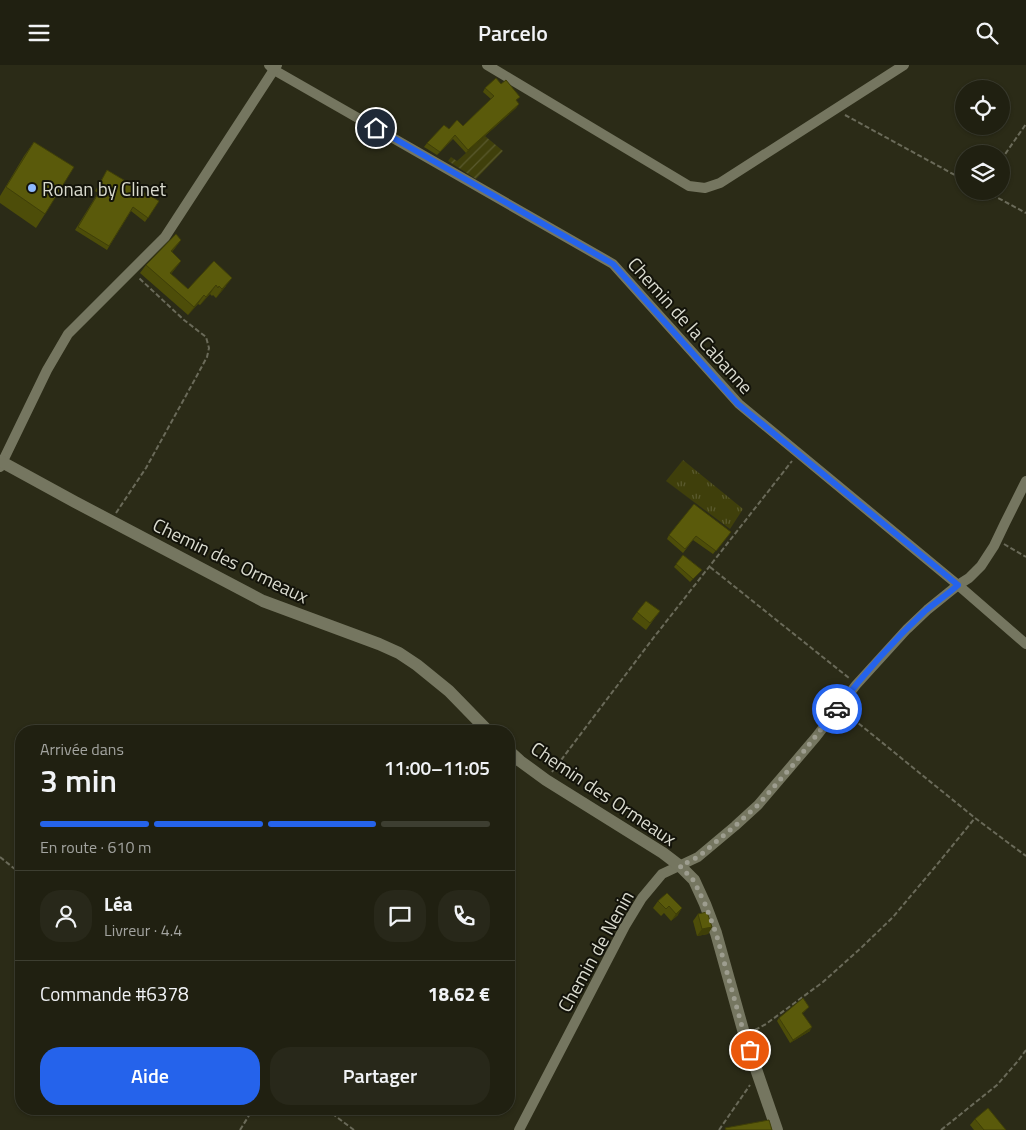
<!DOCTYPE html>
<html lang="fr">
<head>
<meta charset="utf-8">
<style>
	body { margin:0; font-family:"Titillium Web",sans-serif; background:#28281a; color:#f1f3f6; height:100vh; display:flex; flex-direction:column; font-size:19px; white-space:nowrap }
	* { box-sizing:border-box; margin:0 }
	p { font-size:16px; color:#a2a39f }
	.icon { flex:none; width:28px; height:28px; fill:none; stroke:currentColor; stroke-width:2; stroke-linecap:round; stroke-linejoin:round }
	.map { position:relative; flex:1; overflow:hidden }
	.details { position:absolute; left:15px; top:660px; width:500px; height:390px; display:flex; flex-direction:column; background:#202011; border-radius:20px; box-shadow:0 1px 4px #0004,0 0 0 1px #3d3e31 }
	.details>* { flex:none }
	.buttons { position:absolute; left:955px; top:15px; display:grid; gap:10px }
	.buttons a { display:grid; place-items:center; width:55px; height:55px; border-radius:50%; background:#202011; box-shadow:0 1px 4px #0004,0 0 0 1px #3d3e31; font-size:25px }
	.pin { position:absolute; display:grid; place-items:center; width:42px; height:42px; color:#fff; margin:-21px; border:2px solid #fff; border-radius:50%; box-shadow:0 1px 5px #0007 }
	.courier { position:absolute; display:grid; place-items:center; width:50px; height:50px; margin:-25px; border:4px solid #2563eb; border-radius:50%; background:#fff; color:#222; box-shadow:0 1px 6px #0007 }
	.head em { font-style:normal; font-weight:600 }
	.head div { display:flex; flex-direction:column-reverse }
	.head { display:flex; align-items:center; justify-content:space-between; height:85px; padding:0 25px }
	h1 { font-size:32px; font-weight:600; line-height:38px }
	.bar { display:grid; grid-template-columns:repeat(4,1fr); gap:8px 5px; align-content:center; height:60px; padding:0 25px }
	.bar i { height:6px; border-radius:4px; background:#3d3e31 }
	.bar .selected { background:#2563eb }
	.bar p { grid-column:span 4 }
	.line { display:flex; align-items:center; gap:12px; padding:0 25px; border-top:1px solid #3d3e31 }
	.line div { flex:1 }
	.round { display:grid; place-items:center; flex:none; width:52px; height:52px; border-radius:20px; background:#28281a }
	.primary-button { display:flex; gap:10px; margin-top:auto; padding:10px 25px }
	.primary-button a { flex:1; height:58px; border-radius:20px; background:#2563eb; color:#fff; font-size:20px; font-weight:600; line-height:58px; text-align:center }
	.primary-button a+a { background:#28281a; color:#f1f3f6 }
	header { display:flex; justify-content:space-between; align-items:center; height:65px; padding:0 25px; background:#202011; font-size:22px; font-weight:600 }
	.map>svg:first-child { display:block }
	.grass { fill:url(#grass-tufts) }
	.garden { fill:url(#garden-furrows) }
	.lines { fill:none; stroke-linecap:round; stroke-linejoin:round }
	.path { stroke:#6a6a59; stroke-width:2; stroke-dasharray:5 2.5; stroke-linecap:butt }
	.minor { stroke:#757660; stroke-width:10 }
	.tertiary { stroke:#757660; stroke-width:12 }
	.wall { fill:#4d4d09 }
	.shaded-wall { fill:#3f3f08 }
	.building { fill:#5a5a0b; stroke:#3f3f08 }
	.done { stroke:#9d9d8f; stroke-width:5; stroke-dasharray:0 9 }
	.route { stroke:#2563eb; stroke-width:6 }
	.poi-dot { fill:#8eb9fd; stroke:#13130a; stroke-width:2 }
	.labels { text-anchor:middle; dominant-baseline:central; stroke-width:4; stroke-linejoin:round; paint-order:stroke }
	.poi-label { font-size:19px; fill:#dadbcf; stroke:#13130a; text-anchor:start }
	.street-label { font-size:19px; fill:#dadbcf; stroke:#13130a }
</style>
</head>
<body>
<header><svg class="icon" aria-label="menu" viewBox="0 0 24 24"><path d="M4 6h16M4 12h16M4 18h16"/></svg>Parcelo<svg class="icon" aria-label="search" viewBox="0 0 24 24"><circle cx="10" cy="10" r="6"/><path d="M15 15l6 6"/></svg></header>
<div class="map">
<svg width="1026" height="1065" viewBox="0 0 1026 1065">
	<defs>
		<pattern id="grass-tufts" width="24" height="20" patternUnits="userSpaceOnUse" patternTransform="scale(1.25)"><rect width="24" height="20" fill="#3f3f0b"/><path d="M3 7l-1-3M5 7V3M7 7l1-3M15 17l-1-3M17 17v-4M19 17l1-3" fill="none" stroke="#5a5a2e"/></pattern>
		<pattern id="garden-furrows" width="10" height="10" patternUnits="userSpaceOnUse" patternTransform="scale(1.25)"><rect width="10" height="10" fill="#3f3f0b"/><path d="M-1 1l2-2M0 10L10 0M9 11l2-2" fill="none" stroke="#5a5a2e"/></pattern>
	</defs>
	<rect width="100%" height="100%" fill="#2b2b17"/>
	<path class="grass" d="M 683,395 L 743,444 L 730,464 L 666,416 Z"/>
	<path class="garden" d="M 485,71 L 503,86 L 476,114 L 448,96 L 451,92 L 457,96 Z"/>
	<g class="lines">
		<g class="path">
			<path d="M 845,50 L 964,115"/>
			<path d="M 1001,95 L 1026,59"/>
			<path d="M 985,126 L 1026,148"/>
			<path d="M 116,448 L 146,403 L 194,316 L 207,292 L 209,283 L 206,272 L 184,255 L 139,213"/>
			<path d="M 1004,479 L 1026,492"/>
			<path d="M 710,502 L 849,613"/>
			<path d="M 847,649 L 975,753"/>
			<path d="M 552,707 L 651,576 L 792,396"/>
			<path d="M 0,792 L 21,809"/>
			<path d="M 755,965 L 766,959 L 823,917 L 862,882 L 893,852 L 935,802 L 975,753 L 1026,791"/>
			<path d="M 326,1044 L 354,1065"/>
			<path d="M 240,1065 L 253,1044"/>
			<path d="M 719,1065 L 750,1020"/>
			<path d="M 941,1065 L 997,1020 L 1018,996 L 1026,985"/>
		</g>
		<g class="minor">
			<path d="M 269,0 L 274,5 L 613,199 L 739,339 L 958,520 L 1026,579"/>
			<path d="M 487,0 L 689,121 L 705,123 L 720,118 L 904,0"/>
			<path d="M 0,402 L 47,305 L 68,269 L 165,172 L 277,0"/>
			<path d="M 519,1065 L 625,861 L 642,833 L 662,809 L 698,792 L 735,761 L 758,740 L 816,672 L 856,620 L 907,564 L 927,545 L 958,520 L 969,513 L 981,501 L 994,481 L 1005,458 L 1026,416"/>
		</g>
		<g class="tertiary">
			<path d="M 0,396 L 75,437 L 263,536 L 379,579 L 399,588 L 417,600 L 449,626 L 488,666"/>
			<path d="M 509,686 L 520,696 L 546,715 L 663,788 L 680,801 L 694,815 L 705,839 L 716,868 L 745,972 L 777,1065"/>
		</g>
	</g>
	<g class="wall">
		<path d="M 501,19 L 517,35 L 516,36 L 519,39 L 516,43 L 466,88 L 453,74 L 437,90 L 424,82 L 427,78 L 463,61 L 491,34 L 483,27 L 485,23 Z"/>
		<path d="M 34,77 L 45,149 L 36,163 L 0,138 L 0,131 L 24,91 Z"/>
		<path d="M 107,105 L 159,136 L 145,157 L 131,146 L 107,185 L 75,165 L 98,128 L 95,126 Z"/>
		<path d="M 181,175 L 172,187 L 181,196 L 171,209 L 188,224 L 214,196 L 226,221 L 216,233 L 213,230 L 212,231 L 210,229 L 200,240 L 198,239 L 188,250 L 140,208 L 146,200 Z"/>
		<path d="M 731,467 L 713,489 L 693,475 L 683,488 L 667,474 L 669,470 Z"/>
		<path d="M 683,490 L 702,505 L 690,517 L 674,502 Z"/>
		<path d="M 660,546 L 646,565 L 632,554 L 637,547 Z"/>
		<path d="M 667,828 L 678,850 L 671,856 L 664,848 L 661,851 L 653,843 L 658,836 Z"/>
		<path d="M 698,849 L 712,862 L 708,869 L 697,871 L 693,856 Z"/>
		<path d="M 806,945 L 802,949 L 810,966 L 790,978 L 777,956 L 779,953 Z"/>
		<path d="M 975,1054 L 1006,1065 L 974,1065 L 970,1060 Z"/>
	</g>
	<g class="shaded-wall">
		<path d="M 519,39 L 516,43 L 466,88 L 468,85 Z"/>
		<path d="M 181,175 L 175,183 L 165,195 L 171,186 Z"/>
		<path d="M 181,196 L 175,204 L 164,217 L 170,208 Z"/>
		<path d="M 232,213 L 226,221 L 216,233 L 222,224 Z"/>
		<path d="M 216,220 L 210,229 L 200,240 L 206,232 Z"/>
		<path d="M 204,230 L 198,239 L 188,250 L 194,242 Z"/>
		<path d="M 682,843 L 678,850 L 671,856 L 676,849 Z"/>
		<path d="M 712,862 L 708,869 L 697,871 L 702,864 Z"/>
		<path d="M 812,962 L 810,966 L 790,978 L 793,975 Z"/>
	</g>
	<g class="building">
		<path d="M 496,13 L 501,19 L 506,15 L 520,32 L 516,35 L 519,39 L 468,85 L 455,70 L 440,87 L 427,78 L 444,60 L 449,64 L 457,55 L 463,61 L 494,31 L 485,23 Z"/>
		<path d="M 34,77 L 74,102 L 45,149 L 6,122 Z"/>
		<path d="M 107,105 L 159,136 L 148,153 L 133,142 L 109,181 L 78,162 L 101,124 L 98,122 Z"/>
		<path d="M 176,169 L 181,175 L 171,186 L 181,196 L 170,208 L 188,224 L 214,196 L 232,213 L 222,224 L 219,221 L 218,223 L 216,220 L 206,232 L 204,230 L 194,242 L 146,200 Z"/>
		<path d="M 694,439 L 731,467 L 716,486 L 696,471 L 685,484 L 669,470 Z"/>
		<path d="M 683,490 L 702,505 L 693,514 L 676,499 Z"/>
		<path d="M 646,536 L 660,546 L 650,558 L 637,547 Z"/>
		<path d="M 667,828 L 682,843 L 676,849 L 669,841 L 666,844 L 658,836 Z"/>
		<path d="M 707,847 L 712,862 L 702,864 L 698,849 Z"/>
		<path d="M 803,933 L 809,942 L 802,948 L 812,962 L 793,975 L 779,953 Z"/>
		<path d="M 988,1043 L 1006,1065 L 984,1065 L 975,1054 Z"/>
		<path d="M 769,1055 L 772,1065 L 726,1065 L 725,1063 Z"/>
	</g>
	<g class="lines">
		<path class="done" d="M 750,985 L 745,972 L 716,868 L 705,839 L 694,816 L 680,801 L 698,792 L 735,761 L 758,740 L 793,700 L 837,644"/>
		<path class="route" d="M 376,63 L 613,199 L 738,339 L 958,520 C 948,529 936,537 925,546 C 894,575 863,610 837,644"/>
	</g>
	<circle class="poi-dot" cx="32" cy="123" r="5"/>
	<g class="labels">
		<g class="poi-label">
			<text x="42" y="123">Ronan by Clinet</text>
		</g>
		<g class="street-label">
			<text transform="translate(691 260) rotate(48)">Chemin de la Cabanne</text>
			<text transform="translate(231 495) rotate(26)">Chemin des Ormeaux</text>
			<text transform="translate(604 728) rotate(34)">Chemin des Ormeaux</text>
			<text transform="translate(595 886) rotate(-61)">Chemin de Nenin</text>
		</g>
	</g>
</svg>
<div class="buttons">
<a><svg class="icon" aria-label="locate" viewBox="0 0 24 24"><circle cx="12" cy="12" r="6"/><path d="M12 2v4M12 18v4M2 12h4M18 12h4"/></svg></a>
<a><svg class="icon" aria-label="layers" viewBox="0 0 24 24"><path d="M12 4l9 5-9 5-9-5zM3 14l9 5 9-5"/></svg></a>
</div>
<div class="pin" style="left:750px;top:985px;background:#ea580c"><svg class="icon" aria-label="bag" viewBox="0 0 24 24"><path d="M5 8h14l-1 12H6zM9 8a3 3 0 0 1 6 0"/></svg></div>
<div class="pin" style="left:376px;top:63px;background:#1f2937"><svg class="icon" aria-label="home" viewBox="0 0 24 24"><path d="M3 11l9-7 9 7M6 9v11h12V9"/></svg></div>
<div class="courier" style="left:837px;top:644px"><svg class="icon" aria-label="car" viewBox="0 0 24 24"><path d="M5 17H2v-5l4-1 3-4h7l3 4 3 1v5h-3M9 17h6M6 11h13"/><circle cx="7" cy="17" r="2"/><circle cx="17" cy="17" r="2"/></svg></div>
<section class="details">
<div class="head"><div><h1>3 min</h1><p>Arrivée dans</p></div><em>11:00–11:05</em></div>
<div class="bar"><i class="selected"></i><i class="selected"></i><i class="selected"></i><i></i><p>En route · 610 m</p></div>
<div class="line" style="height:90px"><a class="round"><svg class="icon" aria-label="person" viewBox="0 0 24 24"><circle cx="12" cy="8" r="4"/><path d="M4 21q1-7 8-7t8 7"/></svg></a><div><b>Léa</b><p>Livreur · 4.4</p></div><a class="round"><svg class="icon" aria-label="chat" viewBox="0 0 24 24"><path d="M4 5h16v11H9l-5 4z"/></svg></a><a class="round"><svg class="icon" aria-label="phone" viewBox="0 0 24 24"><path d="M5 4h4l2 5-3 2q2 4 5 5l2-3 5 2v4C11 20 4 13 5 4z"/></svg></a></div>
<div class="line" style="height:65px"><div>Commande #6378</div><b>18.62 €</b></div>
<div class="primary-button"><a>Aide</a><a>Partager</a></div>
</section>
</div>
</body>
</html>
